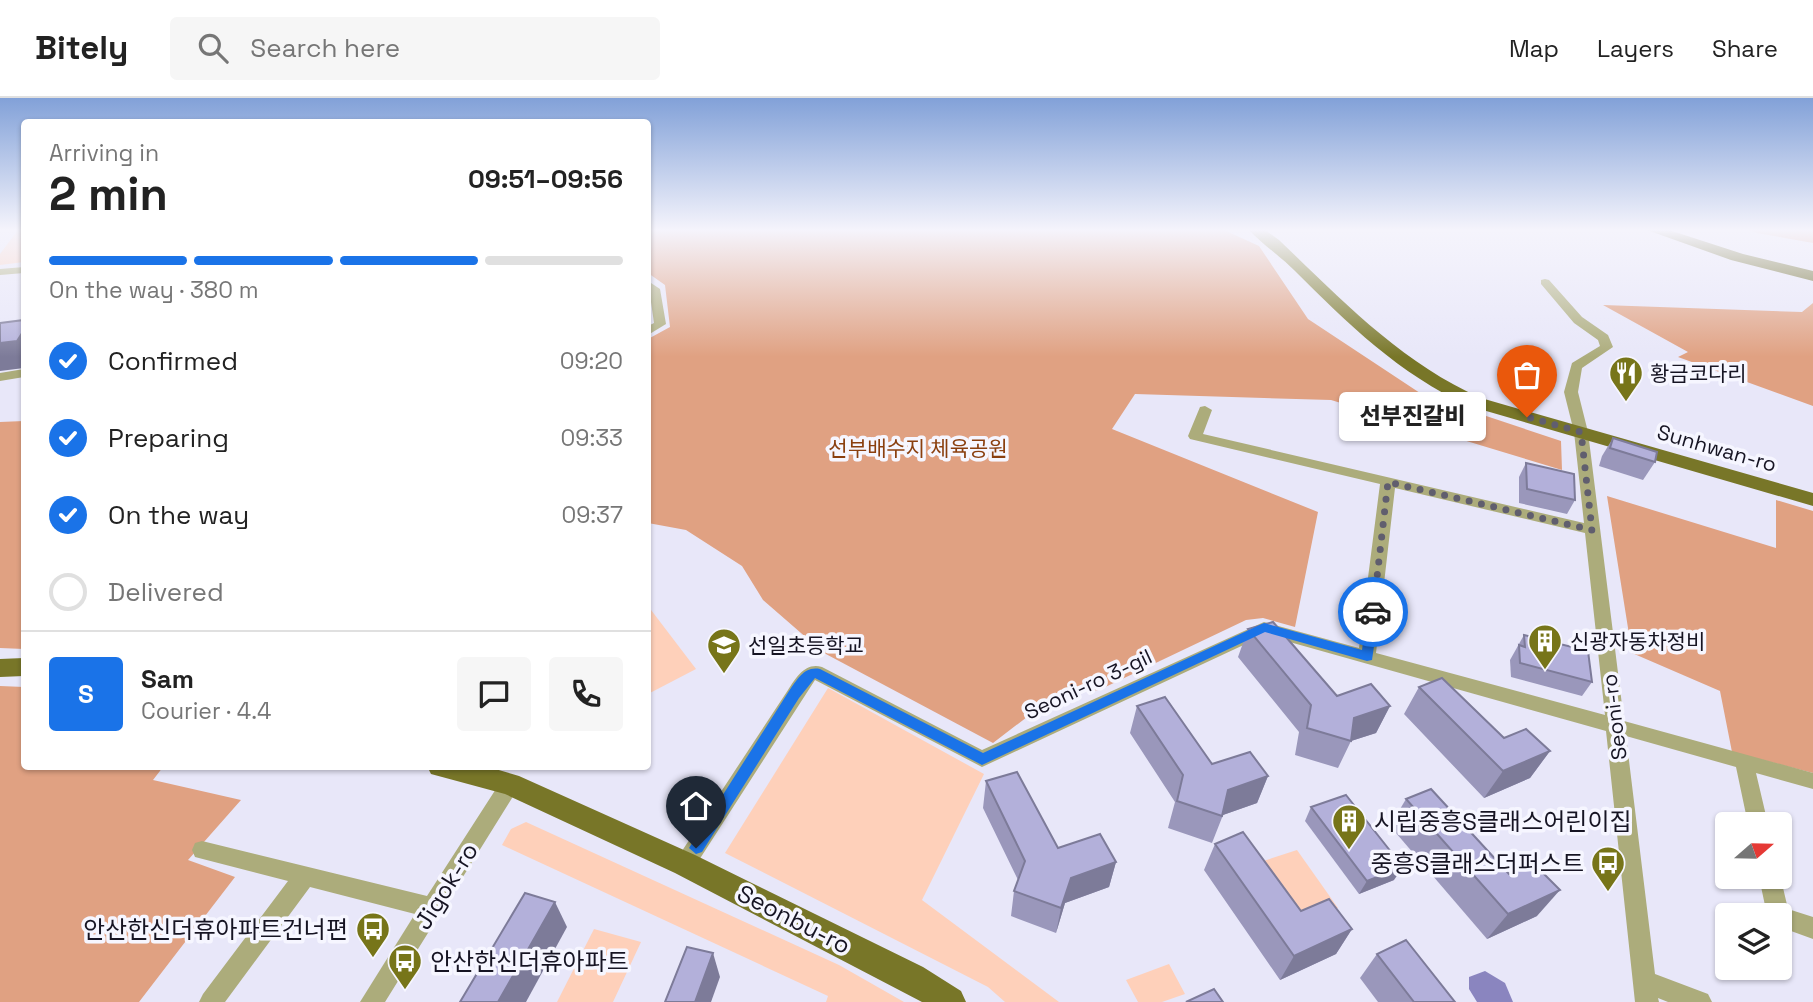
<!DOCTYPE html>
<html lang="en">
<head>
<meta charset="utf-8">
<style>
	body { margin:0; font-family:"Space Grotesk","Noto Sans KR",sans-serif; background:#f6f6f6; color:#222; height:100vh; display:flex; flex-direction:column; font-size:26px; white-space:nowrap }
	* { box-sizing:border-box; margin:0 }
	p { font-size:23px; color:#767676 }
	.icon { flex:none; width:38px; height:38px; fill:none; stroke:currentColor; stroke-width:2; stroke-linecap:round; stroke-linejoin:round }
	.map { position:relative; flex:1; overflow:hidden }
	.drawer { position:absolute; left:21px; top:21px; width:630px; height:651px; display:flex; flex-direction:column; background:#fff; border-radius:7px; box-shadow:0 2px 5px #0004 }
	.drawer>* { flex:none }
	.needle { width:46px; rotate:70deg }
	.buttons { position:absolute; left:1715px; top:714px; display:grid; gap:14px }
	.buttons a { display:grid; place-items:center; width:77px; height:77px; border-radius:7px; background:#fff; box-shadow:0 2px 5px #0004; font-size:35px }
	.pin { position:absolute; display:grid; place-items:center; width:60px; height:60px; color:#fff; margin:-72px -30px; border-radius:50% 50% 50% 0; rotate:-45deg; box-shadow:0 0 7px #0007 }
	.pin .icon { rotate:45deg }
	.courier { position:absolute; display:grid; place-items:center; width:70px; height:70px; margin:-35px; border:5px solid #1a73e8; border-radius:50%; background:#fff; color:#222; box-shadow:0 2px 9px #0007 }
	.bubble { position:absolute; height:49px; border-radius:7px; background:#fff; box-shadow:0 2px 5px #0004; font-size:23px; font-weight:800; line-height:49px; text-align:center }
	.overview em { font-style:normal; font-weight:800 }
	.overview div { display:flex; flex-direction:column-reverse }
	.overview { display:flex; align-items:center; justify-content:space-between; height:119px; padding:0 28px }
	h1 { font-size:46px; font-weight:800; line-height:52px }
	.bar { display:grid; grid-template-columns:repeat(4,1fr); gap:10px 7px; align-content:center; height:84px; padding:0 28px }
	.bar i { height:9px; border-radius:5px; background:#e0e0e0 }
	.bar .on { background:#1a73e8 }
	.bar p { grid-column:span 4 }
	.line { display:flex; align-items:center; gap:18px; padding:0 28px; border-top:2px solid #e0e0e0 }
	.line div { flex:1 }
	.round { display:grid; place-items:center; flex:none; width:74px; height:74px; border-radius:7px; background:#f6f6f6 }
	ol { padding:0 28px; list-style:none }
	li { display:flex; align-items:center; gap:21px; height:77px }
	li p { margin-inline-start:auto }
	li .icon { padding:7px; border-radius:50%; background:#1a73e8; color:#fff; stroke-width:4 }
	li:last-child { color:#767676 }
	li i { width:38px; height:38px; border:4px solid #e0e0e0; border-radius:50% }
	header { display:flex; align-items:center; gap:42px; box-sizing:border-box; height:98px; padding:0 35px; background:#fff; border-bottom:2px solid #e0e0e0 }
	header strong { font-size:33px }
	nav { display:flex; gap:38px; margin-inline-start:auto; font-size:24px }
	.search { width:490px; height:63px; background:#f6f6f6; display:flex; align-items:center; gap:18px; box-sizing:border-box; padding:0 24px; border-radius:7px; color:#767676; font-size:26px }
	.map>svg:first-child { display:block }
	.green { fill:#fed0ba }
	.forest { fill:#e0a182 }
	.water { fill:#8a85bf }
	.lines { fill:none; stroke-linecap:round; stroke-linejoin:round }
	.minor { fill:#acac7b; fill-rule:evenodd }
	.major { fill:#787628; fill-rule:evenodd }
	.highway { fill:#64621f; fill-rule:evenodd }
	.wall { fill:#9a97bb }
	.shaded-wall { fill:#7d7b99 }
	.building { fill:#b3b0da; stroke:#7d7b99; stroke-width:2 }
	.route { fill:#1a73e8 }
	.done { stroke:#605e6e; stroke-width:7; stroke-dasharray:0 12.6 }
	.labels { text-anchor:middle; dominant-baseline:central; stroke-width:7; stroke-linejoin:round; paint-order:stroke }
	.poi-label { font-size:21px; fill:#161423; stroke:#f6f6ff; text-anchor:start }
	.park-label { font-size:21px; fill:#8a3f0f; stroke:#f6f6ff }
	.street-label { font-size:21px; fill:#161423; stroke:#f6f6ff }
	.near-poi-label { font-size:24px; fill:#161423; stroke:#f6f6ff; text-anchor:start }
	.near-street-label { font-size:24px; fill:#161423; stroke:#f6f6ff }
</style>
</head>
<body>
<header>
<strong>Bitely</strong>
<div class="search"><svg class="icon" aria-label="search" viewBox="0 0 24 24"><circle cx="10" cy="10" r="6"/><path d="M15 15l6 6"/></svg>Search here</div>
<nav><a>Map</a><a>Layers</a><a>Share</a></nav>
</header>
<div class="map">
<svg width="1813" height="904" viewBox="0 0 1813 904">
	<rect width="100%" height="100%" fill="#e8e7f9"/>
	<g class="green">
		<path d="M 18,132 L 24,132 L 24,164 L 0,167 L 0,156 Z"/>
		<path d="M 648,508 L 696,571 L 648,596 Z"/>
		<path d="M 828,590 L 984,676 L 922,802 L 1059,904 L 1005,904 L 988,889 L 725,755 Z"/>
		<path d="M 526,724 L 839,867 L 904,904 L 826,904 L 828,898 L 502,747 L 511,731 Z"/>
		<path d="M 1297,752 L 1338,810 L 1294,826 L 1254,766 Z"/>
		<path d="M 594,831 L 641,844 L 613,904 L 557,904 Z"/>
		<path d="M 1169,866 L 1185,896 L 1162,904 L 1138,904 L 1126,882 Z"/>
	</g>
	<g class="forest">
		<path d="M 648,132 L 1224,132 L 1259,148 L 1308,221 L 1423,297 L 1561,343 L 1562,372 L 1331,302 L 1135,296 L 1112,331 L 1318,414 L 1295,529 L 1263,520 L 1246,522 L 1099,592 L 1057,596 L 993,645 L 824,555 L 763,502 L 742,468 L 686,432 L 648,425 L 648,241 L 670,229 L 665,187 L 648,175 Z"/>
		<path d="M 1748,132 L 1813,132 L 1813,145 L 1757,135 Z"/>
		<path d="M 1813,205 L 1813,308 L 1678,259 L 1688,254 L 1603,207 L 1802,214 Z"/>
		<path d="M 24,323 L 24,551 L 0,550 L 0,324 Z"/>
		<path d="M 1607,398 L 1776,450 L 1776,402 L 1813,413 L 1813,675 L 1732,654 L 1720,593 L 1632,555 Z"/>
		<path d="M 0,588 L 24,589 L 24,668 L 163,669 L 153,682 L 241,702 L 188,762 L 235,779 L 139,904 L 0,904 Z"/>
	</g>
	<path class="water" d="M 1485,873 L 1505,885 L 1513,904 L 1477,904 L 1469,891 L 1469,879 Z"/>
	<g class="lines">
		<g class="minor">
			<path d="M 24,169 L 24,175 L 0,177 L 0,171 Z"/>
			<path d="M 1545,181 L 1549,182 L 1582,219 L 1608,237 L 1613,249 L 1582,270 L 1578,294 L 1588,334 L 1624,623 L 1813,675 L 1813,691 L 1756,675 L 1768,726 L 1748,726 L 1736,669 L 1626,638 L 1655,876 L 1708,896 L 1712,904 L 1668,904 L 1658,900 L 1659,904 L 1635,904 L 1606,633 L 1265,537 L 982,669 L 815,582 L 692,773 L 685,776 L 678,773 L 674,766 L 678,759 L 788,592 C 796,580 805,564 822,569 L 982,652 L 1264,524 L 1359,550 L 1380,386 L 1190,341 L 1188,338 L 1200,309 L 1205,308 L 1212,312 L 1203,336 L 1584,425 L 1574,334 L 1564,294 L 1572,265 L 1600,248 L 1598,242 L 1574,225 L 1541,186 L 1541,182 ZM 1395,390 L 1585,435 L 1605,617 L 1376,555 Z"/>
			<path d="M 648,183 L 660,191 L 666,226 L 648,237 L 648,228 L 654,225 Z"/>
			<path d="M 24,271 L 24,279 L 0,283 L 0,275 Z"/>
			<path d="M 510,678 L 517,680 L 520,686 L 517,692 L 385,904 L 360,904 L 415,816 L 310,789 L 225,904 L 199,904 L 203,896 L 288,783 L 195,759 L 192,752 L 195,745 L 202,743 L 427,798 L 503,680 Z"/>
			<path d="M 1780,777 L 1788,811 L 1813,819 L 1813,841 L 1780,829 L 1780,817 L 1767,817 L 1759,779 Z"/>
		</g>
		<g class="major">
			<path d="M 1249,132 L 1265,132 L 1279,142 C 1342,202 1400,264 1481,300 L 1813,395 L 1813,408 L 1469,308 C 1399,276 1348,226 1294,172 C 1280,158 1262,146 1249,132 Z"/>
			<path d="M 24,560 L 24,578 L 0,579 L 0,561 Z"/>
			<path d="M 427,668 L 485,668 L 519,678 L 695,757 L 923,869 L 961,893 L 966,904 L 922,904 L 675,775 L 505,696 L 431,676 Z"/>
		</g>
		<path class="highway" d="M 1647,132 L 1669,132 L 1743,156 L 1813,173 L 1813,183 L 1731,162 Z"/>
	</g>
	<g class="wall">
		<path d="M 1613,340 L 1655,364 L 1643,382 L 1599,368 L 1602,358 Z"/>
		<path d="M 1526,365 L 1575,402 L 1567,416 L 1519,405 L 1519,379 Z"/>
		<path d="M 1248,531 L 1337,598 L 1390,608 L 1376,635 L 1351,643 L 1338,670 L 1295,657 L 1299,634 L 1238,559 Z"/>
		<path d="M 1524,537 L 1592,584 L 1582,598 L 1511,579 L 1510,562 Z"/>
		<path d="M 1419,589 L 1504,640 L 1550,653 L 1530,680 L 1484,700 L 1404,616 Z"/>
		<path d="M 1137,608 L 1212,666 L 1268,678 L 1257,705 L 1223,717 L 1212,745 L 1168,730 L 1175,704 L 1130,635 Z"/>
		<path d="M 986,683 L 1058,750 L 1116,764 L 1109,789 L 1065,805 L 1056,835 L 1011,818 L 1014,793 L 1018,782 L 983,710 Z"/>
		<path d="M 1406,701 L 1537,818 L 1487,841 L 1390,728 Z"/>
		<path d="M 1311,709 L 1394,782 L 1359,796 L 1305,723 Z"/>
		<path d="M 1215,746 L 1301,813 L 1352,831 L 1336,856 L 1280,882 L 1204,772 Z"/>
		<path d="M 1377,856 L 1455,904 L 1378,904 L 1360,880 Z"/>
	</g>
	<g class="shaded-wall">
		<path d="M 24,232 L 24,270 L 0,273 L 0,245 Z"/>
		<path d="M 1390,608 L 1376,635 L 1351,643 L 1354,620 Z"/>
		<path d="M 1550,653 L 1530,680 L 1484,700 L 1503,673 Z"/>
		<path d="M 1268,678 L 1257,705 L 1220,718 L 1228,692 Z"/>
		<path d="M 1116,764 L 1109,789 L 1065,805 L 1056,835 L 1061,810 L 1071,780 Z"/>
		<path d="M 1403,769 L 1394,782 L 1359,796 L 1367,783 Z"/>
		<path d="M 1560,792 L 1537,818 L 1487,841 L 1508,816 Z"/>
		<path d="M 555,804 L 567,829 L 526,904 L 498,904 Z"/>
		<path d="M 1352,831 L 1336,856 L 1280,882 L 1294,858 Z"/>
		<path d="M 713,855 L 720,879 L 711,904 L 695,904 Z"/>
	</g>
	<g class="building">
		<path d="M 24,222 L 24,232 L 17,243 L 0,245 L 0,225 Z"/>
		<path d="M 1613,340 L 1657,354 L 1655,364 L 1610,350 Z"/>
		<path d="M 1526,365 L 1574,376 L 1575,402 L 1527,391 Z"/>
		<path d="M 1273,524 L 1337,598 L 1371,586 L 1390,608 L 1354,620 L 1351,643 L 1307,630 L 1311,607 L 1248,531 Z"/>
		<path d="M 1524,537 L 1588,553 L 1592,584 L 1520,565 L 1519,547 L 1525,549 Z"/>
		<path d="M 1442,580 L 1504,640 L 1526,631 L 1550,653 L 1503,673 L 1419,589 Z"/>
		<path d="M 1165,599 L 1212,666 L 1250,654 L 1268,678 L 1228,692 L 1222,718 L 1177,703 L 1183,677 L 1137,608 Z"/>
		<path d="M 1017,674 L 1058,750 L 1100,736 L 1116,764 L 1071,780 L 1061,810 L 1014,793 L 1025,763 L 986,683 Z"/>
		<path d="M 1431,691 L 1509,776 L 1533,765 L 1560,792 L 1508,816 L 1406,701 Z"/>
		<path d="M 1346,697 L 1403,769 L 1367,783 L 1311,709 Z"/>
		<path d="M 1243,734 L 1301,813 L 1329,801 L 1352,831 L 1294,858 L 1215,746 Z"/>
		<path d="M 525,795 L 555,804 L 498,904 L 460,904 Z"/>
		<path d="M 1406,842 L 1455,904 L 1414,904 L 1377,856 Z"/>
		<path d="M 687,849 L 713,855 L 695,904 L 665,904 Z"/>
		<path d="M 1214,891 L 1223,904 L 1186,904 Z"/>
	</g>
	<linearGradient id="sky" x2="0" y2="1"><stop stop-color="#82a1d8"/><stop offset="0.51" stop-color="#f5f4fc"/><stop offset="1" stop-color="#f5f4fc" stop-opacity="0"/></linearGradient>
	<rect width="1813" height="259" fill="url(#sky)"/>
	<path class="route" d="M 1373,510 L 1379,514 L 1372,562 L 1367,563 L 1265,534 L 982,667 L 815,580 L 799,600 L 702,754 L 696,756 L 689,750 L 789,593 C 798,581 804,568 820,571 L 983,655 L 1264,525 L 1362,552 L 1367,514 Z"/>
	<g class="lines">
		<path class="done" d="M 1373,514 L 1388,384 L 1592,432 L 1581,334 L 1527,319"/>
	</g>
	<defs>
		<g id="restaurant-pin" transform="scale(1.75)"><path d="M0 17L-7.5 6A9.5 9.5 0 1 1 7.5 6Z" fill="#777519" stroke="#f6f6ff"/><path d="M-5-6h1v4h1v-4h1v4h1v-4h1v5L-1.5 .5V6h-2V.5L-5-1ZM5-6V6H3V1.5H1.5Q1.5-4 5-6Z" fill="#fff"/></g>
		<g id="building-pin" transform="scale(1.75)"><path d="M0 17L-7.5 6A9.5 9.5 0 1 1 7.5 6Z" fill="#777519" stroke="#f6f6ff"/><path d="M-4-6H4V6H1V3H-1V6H-4ZM-2.5-4.3h1.7v1.8h-1.7ZM.8-4.3h1.7v1.8H.8ZM-2.5-1h1.7V.8h-1.7ZM.8-1h1.7V.8H.8Z" fill="#fff"/></g>
		<g id="school-pin" transform="scale(1.75)"><path d="M0 17L-7.5 6A9.5 9.5 0 1 1 7.5 6Z" fill="#777519" stroke="#f6f6ff"/><path d="M0-5L7-2L0 1L-7-2ZM-4 1L0 2.5L4 1V4Q0 6-4 4Z" fill="#fff"/></g>
		<g id="bus-pin" transform="scale(1.75)"><path d="M0 17L-7.5 6A9.5 9.5 0 1 1 7.5 6Z" fill="#777519" stroke="#f6f6ff"/><path d="M-5-6H5V4H4V6H2V4H-2V6H-4V4H-5ZM-3.5-4V0h7V-4ZM-3.5 1.2v1.5H-2V1.2ZM2 1.2v1.5H3.5V1.2Z" fill="#fff"/></g>
	</defs>
	<g fill-rule="evenodd">
		<use href="#restaurant-pin" x="1626" y="275"/>
		<use href="#building-pin" x="1545" y="543"/>
		<use href="#school-pin" x="724" y="547"/>
		<use href="#building-pin" x="1349" y="723"/>
		<use href="#bus-pin" x="1608" y="765"/>
		<use href="#bus-pin" x="373" y="831"/>
		<use href="#bus-pin" x="405" y="863"/>
	</g>
	<g class="labels">
		<g class="poi-label">
			<text x="1650" y="275">황금코다리</text>
			<text x="1570" y="543">신광자동차정비</text>
			<text x="748" y="547">선일초등학교</text>
		</g>
		<g class="park-label">
			<text x="918" y="350">선부배수지 체육공원</text>
		</g>
		<g class="street-label">
			<text transform="translate(1717 350) rotate(16)">Sunhwan-ro</text>
			<text transform="translate(1088 586) rotate(-25)">Seoni-ro 3-gil</text>
			<text transform="translate(1614 619) rotate(-97)">Seoni-ro</text>
		</g>
		<g class="near-poi-label">
			<text x="1374" y="723">시립중흥S클래스어린이집</text>
			<text x="1584" y="765" text-anchor="end">중흥S클래스더퍼스트</text>
			<text x="348" y="831" text-anchor="end">안산한신더휴아파트건너편</text>
			<text x="430" y="863">안산한신더휴아파트</text>
		</g>
		<g class="near-street-label">
			<text transform="translate(446 788) rotate(-58)">Jigok-ro</text>
			<text transform="translate(794 821) rotate(27)">Seonbu-ro</text>
		</g>
	</g>
</svg>
<div class="buttons">
<a><svg class="needle" viewBox="-14 -14 28 28"><path d="M0-13l5 13h-10z" fill="#e53935"/><path d="M0 13l5-13h-10z" fill="#767676"/></svg></a>
<a><svg class="icon" aria-label="layers" viewBox="0 0 24 24"><path d="M12 4l9 5-9 5-9-5zM3 14l9 5 9-5"/></svg></a>
</div>
<div class="pin" style="left:1527px;top:319px;background:#ea580c"><svg class="icon" aria-label="bag" viewBox="0 0 24 24"><path d="M5 8h14l-1 12H6zM9 8a3 3 0 0 1 6 0"/></svg></div>
<div class="pin" style="left:696px;top:750px;background:#1f2937"><svg class="icon" aria-label="home" viewBox="0 0 24 24"><path d="M3 11l9-7 9 7M6 9v11h12V9"/></svg></div>
<div class="courier" style="left:1373px;top:514px"><svg class="icon" aria-label="car" viewBox="0 0 24 24"><path d="M5 17H2v-5l4-1 3-4h7l3 4 3 1v5h-3M9 17h6M6 11h13"/><circle cx="7" cy="17" r="2"/><circle cx="17" cy="17" r="2"/></svg></div>
<div class="bubble" style="left:1339px;top:294px;width:147px">선부진갈비</div>
<section class="drawer">
<div class="overview"><div><h1>2 min</h1><p>Arriving in</p></div><em>09:51–09:56</em></div>
<div class="bar"><i class="on"></i><i class="on"></i><i class="on"></i><i></i><p>On the way · 380 m</p></div>
<ol>
<li><svg class="icon" aria-label="check" viewBox="0 0 24 24"><path d="M5 12l5 5 9-10"/></svg>Confirmed<p>09:20</p></li>
<li><svg class="icon" aria-label="check" viewBox="0 0 24 24"><path d="M5 12l5 5 9-10"/></svg>Preparing<p>09:33</p></li>
<li><svg class="icon" aria-label="check" viewBox="0 0 24 24"><path d="M5 12l5 5 9-10"/></svg>On the way<p>09:37</p></li>
<li><i></i>Delivered</li>
</ol>
<div class="line" style="height:126px"><b class="round" style="background:#1a73e8;color:#fff">S</b><div><b>Sam</b><p>Courier · 4.4</p></div><a class="round"><svg class="icon" aria-label="chat" viewBox="0 0 24 24"><path d="M4 5h16v11H9l-5 4z"/></svg></a><a class="round"><svg class="icon" aria-label="phone" viewBox="0 0 24 24"><path d="M5 4h4l2 5-3 2q2 4 5 5l2-3 5 2v4C11 20 4 13 5 4z"/></svg></a></div>
</section>
</div>
</body>
</html>
